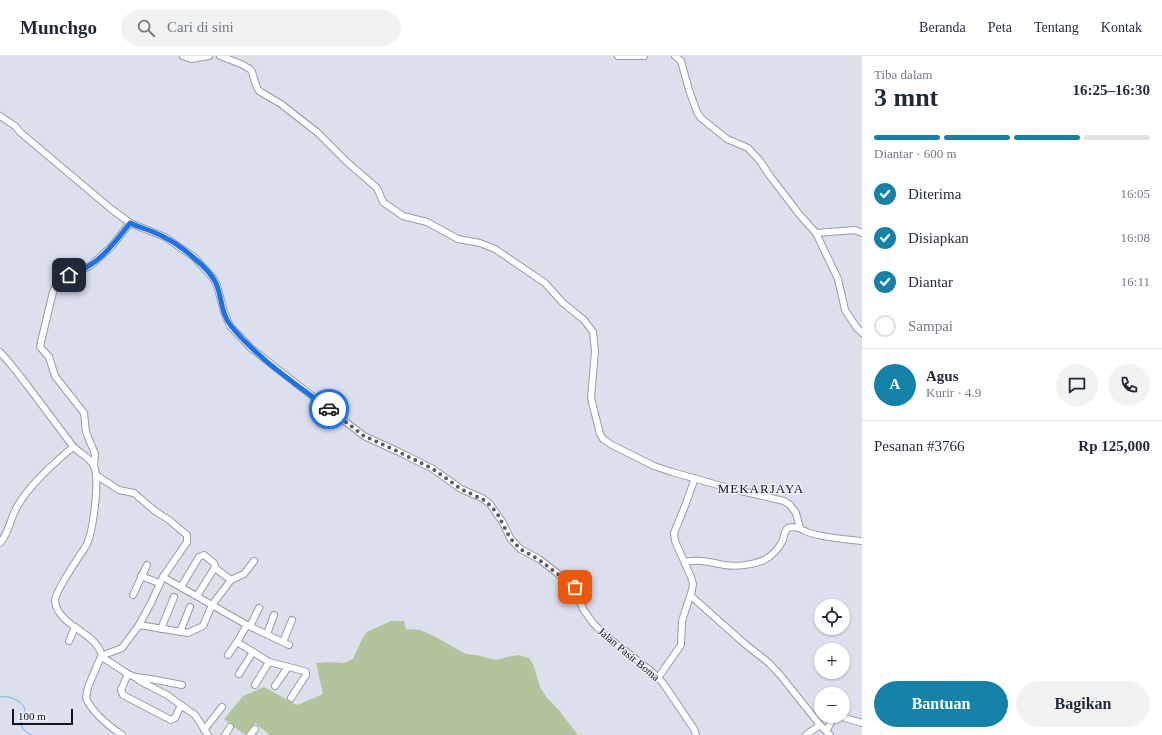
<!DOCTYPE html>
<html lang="id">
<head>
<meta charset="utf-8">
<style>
	body { margin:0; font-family:Georgia,serif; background:#f2f2f3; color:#1f2937; height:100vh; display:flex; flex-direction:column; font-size:15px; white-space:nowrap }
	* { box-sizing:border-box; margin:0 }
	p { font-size:13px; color:#747a83 }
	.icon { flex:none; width:22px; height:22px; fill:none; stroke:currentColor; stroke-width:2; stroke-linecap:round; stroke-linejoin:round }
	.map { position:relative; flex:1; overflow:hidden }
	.side { display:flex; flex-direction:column; background:#fff; width:300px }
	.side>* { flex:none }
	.buttons { position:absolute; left:814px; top:543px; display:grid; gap:8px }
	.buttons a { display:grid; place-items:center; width:36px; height:36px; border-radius:50%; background:#fff; box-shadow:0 1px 3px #0004; font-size:20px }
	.scale { position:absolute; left:12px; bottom:10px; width:61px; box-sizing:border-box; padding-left:4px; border:2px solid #14161a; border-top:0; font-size:11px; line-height:14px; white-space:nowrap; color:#14161a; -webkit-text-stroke:3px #e9eef9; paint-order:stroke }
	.pin { position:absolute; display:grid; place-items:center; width:34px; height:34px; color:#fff; margin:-17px; border-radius:8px; box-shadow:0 2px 6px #0006 }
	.courier { position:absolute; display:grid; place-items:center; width:40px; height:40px; margin:-20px; border:3px solid #1a73e8; border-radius:50%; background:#fff; color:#222; box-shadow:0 1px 5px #0007 }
	.headline em { font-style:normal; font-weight:600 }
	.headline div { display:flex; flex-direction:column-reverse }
	.headline { display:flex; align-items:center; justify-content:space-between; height:68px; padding:0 12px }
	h1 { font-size:26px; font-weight:600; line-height:30px }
	.bar { display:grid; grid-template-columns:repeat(4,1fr); gap:6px 4px; align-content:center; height:48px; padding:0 12px }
	.bar i { height:5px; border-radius:3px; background:#e0e1e3 }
	.bar .selected { background:#1481a9 }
	.bar p { grid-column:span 4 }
	.line { display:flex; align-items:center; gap:10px; padding:0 12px; border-top:1px solid #e0e1e3 }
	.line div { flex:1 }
	.round { display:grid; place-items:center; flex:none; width:42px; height:42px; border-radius:21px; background:#f2f2f3 }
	ol { padding:0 12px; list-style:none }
	li { display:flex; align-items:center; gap:12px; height:44px }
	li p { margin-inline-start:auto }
	li .icon { padding:4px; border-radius:50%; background:#1481a9; color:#fff; stroke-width:4 }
	li:last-child { color:#747a83 }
	li i { width:22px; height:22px; border:2px solid #e0e1e3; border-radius:50% }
	.button { display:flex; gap:8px; margin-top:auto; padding:8px 12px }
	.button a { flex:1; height:46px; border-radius:24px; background:#1481a9; color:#fff; font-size:16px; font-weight:600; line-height:46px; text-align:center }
	.button a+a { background:#f2f2f3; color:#1f2937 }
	header { display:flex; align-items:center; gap:24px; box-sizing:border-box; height:56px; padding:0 20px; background:#fff; border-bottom:1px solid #e0e1e3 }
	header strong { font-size:19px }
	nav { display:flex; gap:22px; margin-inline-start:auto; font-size:14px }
	.search { width:280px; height:36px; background:#f2f2f3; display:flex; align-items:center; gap:10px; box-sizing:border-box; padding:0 14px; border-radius:22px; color:#747a83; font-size:15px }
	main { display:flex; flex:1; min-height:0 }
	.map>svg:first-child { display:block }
	.green { fill:#b2c49c }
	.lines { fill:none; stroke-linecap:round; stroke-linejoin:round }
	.stream { stroke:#78aed7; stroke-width:1 }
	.minor-casing { stroke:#979ba5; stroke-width:8 }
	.minor { stroke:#fff; stroke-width:6 }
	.done { stroke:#5a5d64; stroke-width:4; stroke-dasharray:0 7.2 }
	.route { stroke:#1a73e8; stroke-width:5 }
	.labels { text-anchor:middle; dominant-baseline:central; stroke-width:3; stroke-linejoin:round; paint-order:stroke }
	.street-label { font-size:11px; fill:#14161a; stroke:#e9eef9 }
	.quarter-label { font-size:13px; letter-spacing:1px; fill:#14161a; stroke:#e9eef9 }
</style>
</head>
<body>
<header>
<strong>Munchgo</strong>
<div class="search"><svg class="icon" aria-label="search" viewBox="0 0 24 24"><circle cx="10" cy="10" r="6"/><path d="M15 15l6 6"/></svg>Cari di sini</div>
<nav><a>Beranda</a><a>Peta</a><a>Tentang</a><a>Kontak</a></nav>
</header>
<main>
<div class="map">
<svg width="862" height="679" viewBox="0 0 862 679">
	<rect width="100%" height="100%" fill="#dce0ec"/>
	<path class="green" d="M 391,565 L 404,565 L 406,573 L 420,574 L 432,579 L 466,598 L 476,599 L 496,604 L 507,601 L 519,599 L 529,602 L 534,610 L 540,631 L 547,642 L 558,653 L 578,679 L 270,679 L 255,667 L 245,679 L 224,663 L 243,640 L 264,631 L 297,649 L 323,638 L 316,607 L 330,606 L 344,607 L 353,603 L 362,583 L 367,576 Z"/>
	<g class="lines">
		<path class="stream" d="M 0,641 C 9,639 25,645 25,656 C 25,660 22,661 21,665 C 20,672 26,677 32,679"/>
		<g class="minor-casing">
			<g id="minor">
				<path d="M 183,0 L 191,3 L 209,0"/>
				<path d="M 220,0 L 241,8 L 250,13 L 252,16 L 256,29 L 259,35 L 281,48 L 318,77 L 347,106 L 377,132 L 383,146 L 403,160 L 427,166 L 458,183 L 480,187 L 495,193 L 545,227 L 563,247 L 584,264 L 593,276 L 595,295 L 591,342 L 600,378 L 603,383 L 612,389 L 654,410 L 672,416 L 732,433 L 784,445 L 790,449 L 796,457 L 800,472 C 808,480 849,484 862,485"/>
				<path d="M 618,0 L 644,0"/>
				<path d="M 675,0 L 681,5 L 689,34 L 697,56 L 701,62 L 727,83 L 748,92 L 760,105 L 770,120 L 799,158 L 816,177 L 838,223 L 845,254 L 857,272 L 862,277"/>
				<path d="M 0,60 L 15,70 L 21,77 L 110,152 L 130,167 L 165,181 L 194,201 L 213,222 L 217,229 L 224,256 L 230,270 L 251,292 L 271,308 L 364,380 L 399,396 L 433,413 L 461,433 L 482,442 L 490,448 L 503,467 L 510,482 L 520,493 L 539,503 L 575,531 L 583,553 L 593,567 L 606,580 L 651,615 L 663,627 L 694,673 L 696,679"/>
				<path d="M 816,177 L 855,174 L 862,177"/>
				<path d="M 0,296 C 13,310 24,325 36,341 C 48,357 60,373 72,389 C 78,397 89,400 94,410 C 100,424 93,477 86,490 C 80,499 54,537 55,545 C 58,571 98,576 102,601 L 128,618 L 135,621 L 151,623 L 182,629"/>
				<path d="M 94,410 L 95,398 L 86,376 L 84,357 L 55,320 L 49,301 L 40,291 L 41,286 L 53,236 L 59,224 L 90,210 L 111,191 L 130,167"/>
				<path d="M 96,419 L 119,434 L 134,437 L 155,455 L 169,464 L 187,479 L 187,486 L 163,521 L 151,547 L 139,569 L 122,592 L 106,598 L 100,603 L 88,631 L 86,642 C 92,657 109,670 122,679"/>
				<path d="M 0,487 C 10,475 10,462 18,449 C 30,429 55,406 73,391"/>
				<path d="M 685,506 C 699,503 711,506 724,509 C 736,511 753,509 764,504 C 772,500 779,492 783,484 C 784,480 784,475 788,472 C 791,470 796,472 800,472"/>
				<path d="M 215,512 L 231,524"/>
				<path d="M 141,520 L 159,527"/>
				<path d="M 163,521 L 247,569 L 289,589"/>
				<path d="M 181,531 L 199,501 L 204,499 L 214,507 L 215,511 L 197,540"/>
				<path d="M 133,539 L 147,509"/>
				<path d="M 691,540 L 745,588 L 769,607 L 781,620 L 820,669 L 830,679"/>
				<path d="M 139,569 L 188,577 L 203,570 L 212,549 L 231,524 L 244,518 L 254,505"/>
				<path d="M 247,569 L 237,586 L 269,606 L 304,615 L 306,616 L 306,619 L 291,642"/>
				<path d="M 250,570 L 259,552"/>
				<path d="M 161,573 L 174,541"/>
				<path d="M 180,576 L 190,551"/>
				<path d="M 267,578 L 274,559"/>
				<path d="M 69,585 L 75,571"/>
				<path d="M 283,586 L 292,564"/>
				<path d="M 228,599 L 237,586"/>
				<path d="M 128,618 L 121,634 L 123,639 L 171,664 L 175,662 L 181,649"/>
				<path d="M 239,618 L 253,596"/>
				<path d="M 135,621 L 140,625 L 167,639 L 195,659 L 208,679"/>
				<path d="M 658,622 L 681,589 L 682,565 L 692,534 L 693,528 L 691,521 L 675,485 L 674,477 L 685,450 L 695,422"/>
				<path d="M 255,629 L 269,606"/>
				<path d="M 275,630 L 288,611"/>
				<path d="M 838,660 L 862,667"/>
				<path d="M 204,674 L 222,651"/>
				<path d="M 826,675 L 835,660"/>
				<path d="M 225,679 L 230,671"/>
				<path d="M 250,679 L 255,673"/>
				<path d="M 806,679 L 820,669"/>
			</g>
		</g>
		<use href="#minor" class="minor"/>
	</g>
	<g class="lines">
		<path class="done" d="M 329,353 L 364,380 L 399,396 L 433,413 L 461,433 L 486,445 L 497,457 L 510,482 L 520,493 L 538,503 L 575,531"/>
		<path class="route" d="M 69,219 C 97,211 113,189 130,167 C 141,172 153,175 164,181 C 180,189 208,211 216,227 C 222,241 221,258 231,270 C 258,303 295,327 329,353"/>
	</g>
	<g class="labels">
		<g class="street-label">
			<text transform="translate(629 598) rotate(40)">Jalan Pasir Boma</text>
		</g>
		<g class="quarter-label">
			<text x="761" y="432">MEKARJAYA</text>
		</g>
	</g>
</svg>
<div class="buttons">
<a><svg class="icon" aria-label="locate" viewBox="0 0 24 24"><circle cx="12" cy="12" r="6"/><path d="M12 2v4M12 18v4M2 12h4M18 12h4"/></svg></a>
<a>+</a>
<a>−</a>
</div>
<div class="scale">100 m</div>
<div class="pin" style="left:575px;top:531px;background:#ea580c"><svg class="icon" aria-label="bag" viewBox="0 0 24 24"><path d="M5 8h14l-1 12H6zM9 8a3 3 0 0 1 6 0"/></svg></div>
<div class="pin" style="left:69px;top:219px;background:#1f2937"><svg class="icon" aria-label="home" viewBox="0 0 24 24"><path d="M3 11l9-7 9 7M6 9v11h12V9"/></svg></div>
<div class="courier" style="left:329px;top:353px"><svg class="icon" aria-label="car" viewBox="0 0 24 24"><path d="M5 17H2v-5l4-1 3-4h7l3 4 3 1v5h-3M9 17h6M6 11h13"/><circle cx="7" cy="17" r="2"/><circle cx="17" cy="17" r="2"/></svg></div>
</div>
<section class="side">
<div class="headline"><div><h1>3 mnt</h1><p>Tiba dalam</p></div><em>16:25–16:30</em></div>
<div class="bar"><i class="selected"></i><i class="selected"></i><i class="selected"></i><i></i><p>Diantar · 600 m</p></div>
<ol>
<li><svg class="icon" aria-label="check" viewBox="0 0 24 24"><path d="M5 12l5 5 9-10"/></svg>Diterima<p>16:05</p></li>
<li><svg class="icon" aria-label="check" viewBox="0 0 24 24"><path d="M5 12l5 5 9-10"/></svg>Disiapkan<p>16:08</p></li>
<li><svg class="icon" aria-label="check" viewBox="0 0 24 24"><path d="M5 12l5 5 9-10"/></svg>Diantar<p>16:11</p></li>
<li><i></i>Sampai</li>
</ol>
<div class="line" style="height:72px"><b class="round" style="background:#1481a9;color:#fff">A</b><div><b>Agus</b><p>Kurir · 4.9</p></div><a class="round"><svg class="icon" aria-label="chat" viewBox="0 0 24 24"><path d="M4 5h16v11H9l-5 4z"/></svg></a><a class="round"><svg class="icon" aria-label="phone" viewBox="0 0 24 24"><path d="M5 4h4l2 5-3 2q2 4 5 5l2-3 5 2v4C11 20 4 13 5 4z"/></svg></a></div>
<div class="line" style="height:52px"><div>Pesanan #3766</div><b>Rp 125,000</b></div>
<div class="button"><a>Bantuan</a><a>Bagikan</a></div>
</section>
</main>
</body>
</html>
